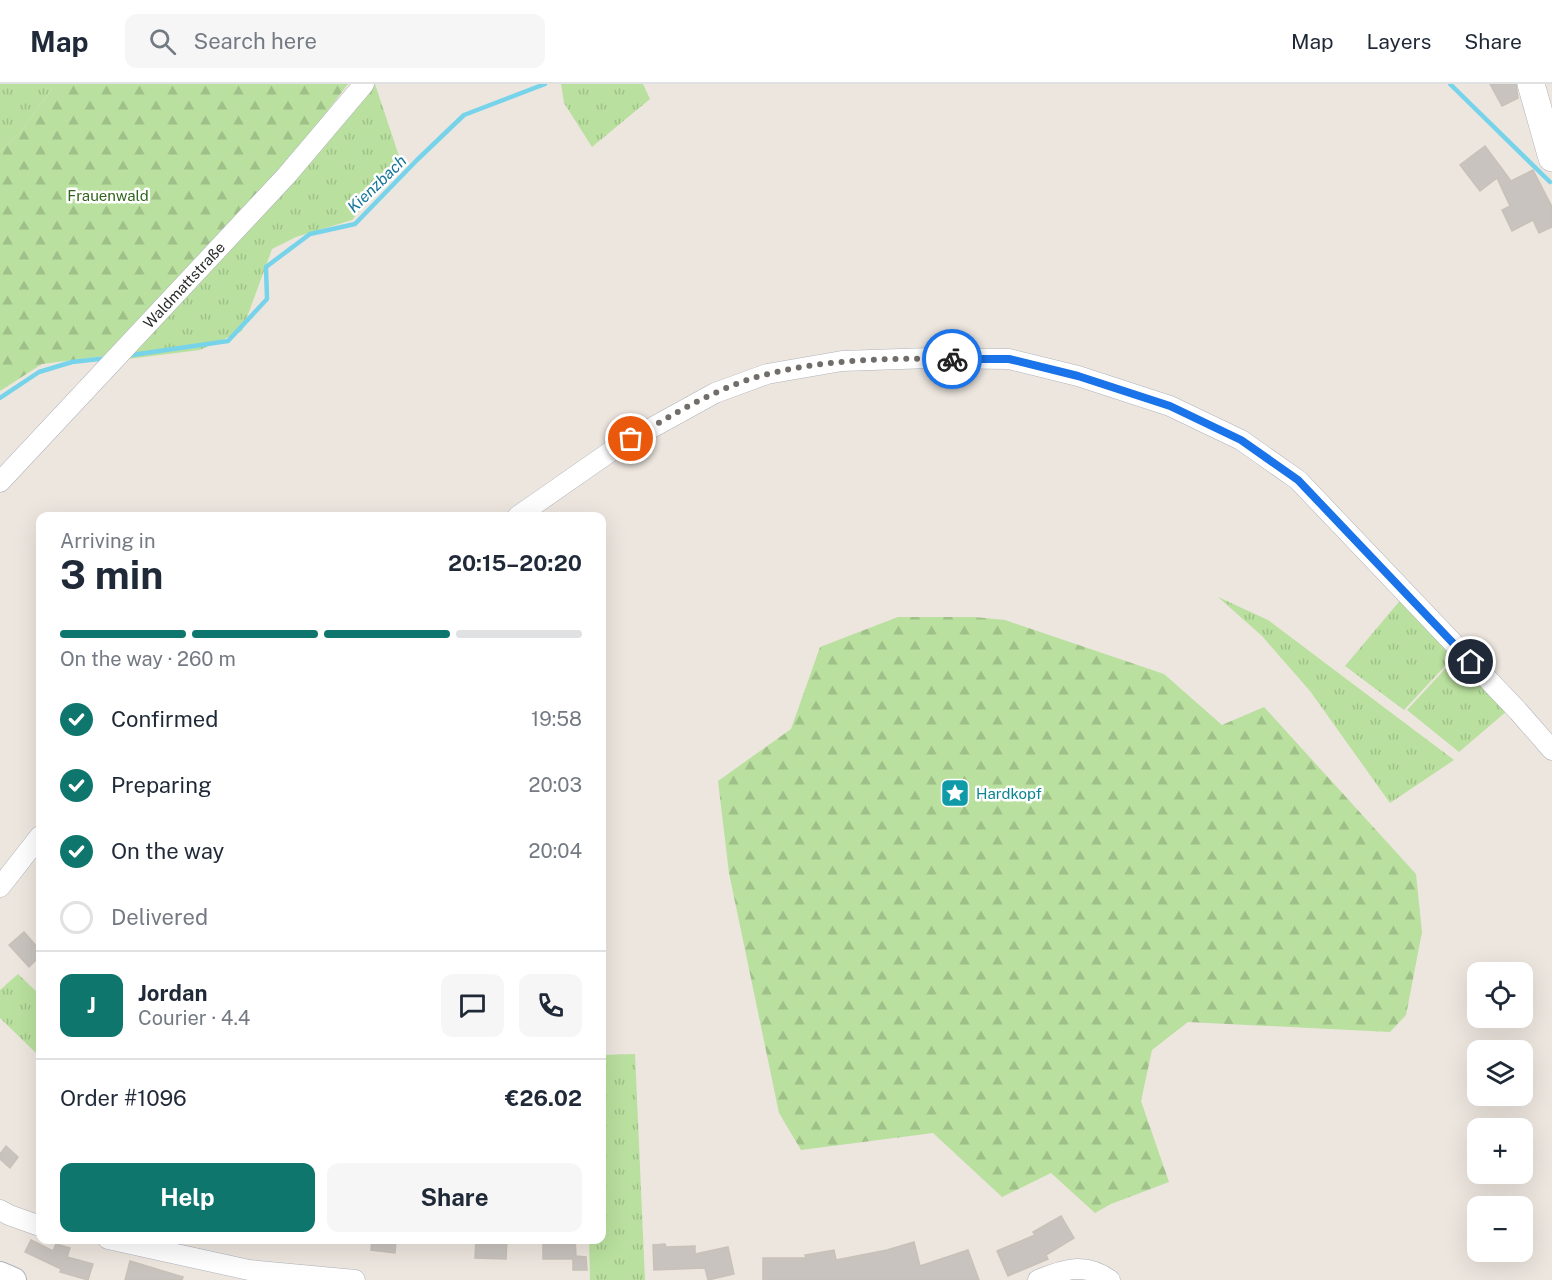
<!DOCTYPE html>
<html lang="en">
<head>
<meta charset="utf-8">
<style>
	body { margin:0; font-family:"Public Sans",sans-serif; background:#f6f6f7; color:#1f2937; height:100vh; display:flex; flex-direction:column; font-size:22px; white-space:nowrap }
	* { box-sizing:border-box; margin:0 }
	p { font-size:20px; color:#747a83 }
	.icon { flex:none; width:33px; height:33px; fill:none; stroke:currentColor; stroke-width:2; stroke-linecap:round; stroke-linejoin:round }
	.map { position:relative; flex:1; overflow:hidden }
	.details { position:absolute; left:36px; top:428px; width:570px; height:732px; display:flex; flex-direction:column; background:#fff; border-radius:12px; box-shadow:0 6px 24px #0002 }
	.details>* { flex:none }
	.tools { position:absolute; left:1467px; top:878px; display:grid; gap:12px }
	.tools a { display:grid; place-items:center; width:66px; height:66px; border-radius:12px; background:#fff; box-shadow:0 6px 24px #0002; font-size:30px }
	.pin { position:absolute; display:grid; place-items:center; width:51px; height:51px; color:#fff; margin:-26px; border:3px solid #fff; border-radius:50%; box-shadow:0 2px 6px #0007 }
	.courier { position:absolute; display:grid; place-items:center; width:60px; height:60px; margin:-30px; border:4px solid #1a73e8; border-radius:50%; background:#fff; color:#222; box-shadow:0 2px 8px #0007 }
	.overview em { font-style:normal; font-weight:700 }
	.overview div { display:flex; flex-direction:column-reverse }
	.overview { display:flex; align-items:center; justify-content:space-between; height:102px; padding:0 24px }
	h1 { font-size:39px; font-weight:700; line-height:45px }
	.bar { display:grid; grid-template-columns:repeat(4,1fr); gap:9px 6px; align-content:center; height:72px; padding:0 24px }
	.bar i { height:8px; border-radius:4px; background:#e0e1e3 }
	.bar .current { background:#0f766e }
	.bar p { grid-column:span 4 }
	.line { display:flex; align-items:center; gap:15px; padding:0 24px; border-top:2px solid #e0e1e3 }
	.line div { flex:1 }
	.round { display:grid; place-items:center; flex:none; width:63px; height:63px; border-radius:12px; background:#f6f6f7 }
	ol { padding:0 24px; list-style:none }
	li { display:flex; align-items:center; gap:18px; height:66px }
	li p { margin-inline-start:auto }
	li .icon { padding:6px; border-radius:50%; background:#0f766e; color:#fff; stroke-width:4 }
	li:last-child { color:#747a83 }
	li i { width:33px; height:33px; border:3px solid #e0e1e3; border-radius:50% }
	.action { display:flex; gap:12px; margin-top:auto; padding:12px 24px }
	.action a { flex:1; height:69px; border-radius:12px; background:#0f766e; color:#fff; font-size:24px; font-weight:700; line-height:69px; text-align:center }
	.action a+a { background:#f6f6f7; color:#1f2937 }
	header { display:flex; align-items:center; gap:36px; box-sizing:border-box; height:84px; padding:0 30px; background:#fff; border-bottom:2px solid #e0e1e3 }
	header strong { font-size:28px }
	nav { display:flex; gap:33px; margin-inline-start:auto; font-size:21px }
	.search { width:420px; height:54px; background:#f6f6f7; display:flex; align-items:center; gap:15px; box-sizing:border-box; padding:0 21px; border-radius:12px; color:#747a83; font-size:22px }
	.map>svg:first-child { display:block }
	.grass { fill:url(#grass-tufts) }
	.forest { fill:url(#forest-firs) }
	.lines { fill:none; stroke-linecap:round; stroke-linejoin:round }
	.stream { stroke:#77d3e9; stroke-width:4.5 }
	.building { fill:#c8c3be; stroke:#c8c1b8; stroke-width:1.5 }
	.minor-casing { stroke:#afb2bb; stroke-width:21 }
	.tertiary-casing { stroke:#afb2bb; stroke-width:26 }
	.secondary-casing { stroke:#afb2bb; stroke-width:28 }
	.minor { stroke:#fff; stroke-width:20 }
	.tertiary { stroke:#fff; stroke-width:24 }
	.secondary { stroke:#fff; stroke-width:27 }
	.done { stroke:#706d6b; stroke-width:6; stroke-dasharray:0 10.8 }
	.route { stroke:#1a73e8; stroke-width:8 }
	.labels { text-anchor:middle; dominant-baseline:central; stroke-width:5; stroke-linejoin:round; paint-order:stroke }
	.park-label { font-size:15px; fill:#32661e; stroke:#fff }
	.street-label { font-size:15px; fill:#2c2c2c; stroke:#fff }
	.culture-label { font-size:15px; fill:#0d838f; stroke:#fff; text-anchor:start }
	.water-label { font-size:16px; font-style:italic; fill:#147498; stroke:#fff }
</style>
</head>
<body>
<header>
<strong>Map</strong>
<div class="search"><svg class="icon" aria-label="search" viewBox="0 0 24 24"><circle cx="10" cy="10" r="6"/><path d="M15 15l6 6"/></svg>Search here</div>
<nav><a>Map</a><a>Layers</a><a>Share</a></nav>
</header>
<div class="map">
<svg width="1552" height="1196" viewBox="0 0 1552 1196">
	<defs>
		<pattern id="grass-tufts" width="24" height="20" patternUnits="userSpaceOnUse" patternTransform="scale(1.5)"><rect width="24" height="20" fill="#b9e09e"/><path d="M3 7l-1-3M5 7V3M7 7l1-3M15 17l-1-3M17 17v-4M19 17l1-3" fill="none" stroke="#9fc088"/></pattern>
		<pattern id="forest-firs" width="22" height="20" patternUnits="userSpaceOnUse" patternTransform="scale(1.5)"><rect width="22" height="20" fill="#b9e09e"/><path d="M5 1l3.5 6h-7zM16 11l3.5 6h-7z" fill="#9fc088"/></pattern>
	</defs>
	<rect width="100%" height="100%" fill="#ede6df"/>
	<g class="grass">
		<path d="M 0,0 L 55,0 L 22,46 L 0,67 Z"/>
		<path d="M 369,0 L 375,0 L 401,78 L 352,136 L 296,153 L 272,165 L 242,247 L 200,266 L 120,276 Z"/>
		<path d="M 561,0 L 643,0 L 650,15 L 592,63 L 564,19 Z"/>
		<path d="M 1218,513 L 1268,536 L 1454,676 L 1390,719 L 1310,607 L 1262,552 Z"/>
		<path d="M 1403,513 L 1457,569 L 1404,626 L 1345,582 Z"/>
		<path d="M 1458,571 L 1507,627 L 1459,668 L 1407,626 Z"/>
		<path d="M 18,890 L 40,911 L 40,973 L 0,934 L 0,906 Z"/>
		<path d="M 635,970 L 645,1196 L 590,1196 L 589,1155 L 602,1155 L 602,971 Z"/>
	</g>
	<g class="forest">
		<path d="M 55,0 L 348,0 L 296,68 L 104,272 L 42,280 L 0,307 L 0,67 L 22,46 Z"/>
		<path d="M 898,533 L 974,533 L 1005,536 L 1164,590 L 1222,641 L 1264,623 L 1416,790 L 1422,848 L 1406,931 L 1390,948 L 1188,938 L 1152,966 L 1141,1017 L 1169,1098 L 1111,1120 L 1095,1129 L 1051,1089 L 1002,1113 L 933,1049 L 801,1066 L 779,1029 L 729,789 L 718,697 L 791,645 L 820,563 Z"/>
	</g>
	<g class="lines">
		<g class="stream">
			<path d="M 1450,0 L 1550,98"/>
			<path d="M 125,272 L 228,257 L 267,215 L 266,183 L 310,150 L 355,140 L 417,76 L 464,31 L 545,0"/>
			<path d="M 0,314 L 39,288 L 72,278 L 108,274"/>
		</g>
	</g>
	<g class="building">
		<path d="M 1490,0 L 1516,0 L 1518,14 L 1502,22 Z"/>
		<path d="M 1485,62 L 1511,97 L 1533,86 L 1552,123 L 1552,143 L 1539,149 L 1533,136 L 1512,147 L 1502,126 L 1510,122 L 1497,94 L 1480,107 L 1460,81 Z"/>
		<path d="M 24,848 L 40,866 L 40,872 L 29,883 L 9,861 Z"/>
		<path d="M 6,1062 L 18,1073 L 10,1084 L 0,1075 L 0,1070 Z"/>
		<path d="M 1061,1132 L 1074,1154 L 1046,1171 L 1048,1175 L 1008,1192 L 997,1167 L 1035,1151 L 1033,1148 Z"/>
		<path d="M 372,1155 L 396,1155 L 395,1169 L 371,1166 Z"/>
		<path d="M 476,1155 L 507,1155 L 506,1175 L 475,1174 Z"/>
		<path d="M 543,1155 L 575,1155 L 576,1172 L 586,1173 L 587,1186 L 573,1186 L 573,1175 L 543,1175 Z"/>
		<path d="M 31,1156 L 53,1167 L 56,1160 L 70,1164 L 67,1173 L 93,1180 L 88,1196 L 60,1188 L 61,1185 L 25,1168 Z"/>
		<path d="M 914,1158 L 920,1182 L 968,1166 L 979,1196 L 763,1196 L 763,1174 L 806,1174 L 805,1171 L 834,1166 L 836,1176 L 887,1166 Z"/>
		<path d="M 665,1160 L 666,1163 L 695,1162 L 695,1170 L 728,1163 L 734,1190 L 708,1196 L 705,1184 L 654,1186 L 653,1161 Z"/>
		<path d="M 130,1177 L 183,1193 L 182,1196 L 125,1196 Z"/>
	</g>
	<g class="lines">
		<g class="minor-casing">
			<g id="minor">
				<path d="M 0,398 L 287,91 L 364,0"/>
				<path d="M 518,432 L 617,363 L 715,309 L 767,290 L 842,277 L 930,274 L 1009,275 L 1078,292 L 1170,322 L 1241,356 L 1298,396 L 1518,627 L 1552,666"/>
				<path d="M 0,803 L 40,752"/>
				<path d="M 0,1126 L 9,1131 L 40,1142"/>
				<path d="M 108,1155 L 249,1186 L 355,1196"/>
				<path d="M 1038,1196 C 1064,1185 1085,1178 1110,1196"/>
			</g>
		</g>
		<g class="tertiary-casing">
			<path id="tertiary" d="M 0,1190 L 14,1196"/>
		</g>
		<g class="secondary-casing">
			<path id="secondary" d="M 1531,0 L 1552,74"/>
		</g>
		<use href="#minor" class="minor"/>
		<use href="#tertiary" class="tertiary"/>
		<use href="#secondary" class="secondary"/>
	</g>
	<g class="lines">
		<path class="done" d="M 631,355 C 674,330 719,302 768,290 C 828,275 890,274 952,275"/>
		<path class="route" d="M 952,275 L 1009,275 L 1078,292 L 1170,322 L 1241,356 L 1298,396 L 1471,578"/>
	</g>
	<defs>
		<g id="sight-square" transform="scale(1.5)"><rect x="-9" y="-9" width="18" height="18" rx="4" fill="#0f9aa8" stroke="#fff"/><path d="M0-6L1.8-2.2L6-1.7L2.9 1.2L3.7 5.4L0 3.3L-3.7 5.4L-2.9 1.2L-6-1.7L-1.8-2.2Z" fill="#fff"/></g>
	</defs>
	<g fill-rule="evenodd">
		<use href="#sight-square" x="955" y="709"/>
	</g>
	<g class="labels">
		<g class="park-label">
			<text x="108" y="111">Frauenwald</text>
		</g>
		<g class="street-label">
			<text transform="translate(184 201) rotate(-47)">Waldmattstraße</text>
		</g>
		<g class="culture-label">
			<text x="976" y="709">Hardkopf</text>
		</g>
		<g class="water-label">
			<text transform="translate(377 100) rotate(-44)">Kienzbach</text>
		</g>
	</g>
</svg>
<div class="tools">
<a><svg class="icon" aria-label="locate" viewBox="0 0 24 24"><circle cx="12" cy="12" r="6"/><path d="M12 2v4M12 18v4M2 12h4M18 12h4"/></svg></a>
<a><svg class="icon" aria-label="layers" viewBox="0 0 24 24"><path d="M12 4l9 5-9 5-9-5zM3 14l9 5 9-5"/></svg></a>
<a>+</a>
<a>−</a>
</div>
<div class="pin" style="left:631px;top:355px;background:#ea580c"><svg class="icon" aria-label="bag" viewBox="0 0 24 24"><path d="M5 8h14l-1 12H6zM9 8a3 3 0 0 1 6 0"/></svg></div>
<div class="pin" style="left:1471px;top:578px;background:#1f2937"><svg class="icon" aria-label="home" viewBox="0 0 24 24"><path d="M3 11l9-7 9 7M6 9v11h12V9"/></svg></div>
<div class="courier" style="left:952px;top:275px"><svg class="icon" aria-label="bike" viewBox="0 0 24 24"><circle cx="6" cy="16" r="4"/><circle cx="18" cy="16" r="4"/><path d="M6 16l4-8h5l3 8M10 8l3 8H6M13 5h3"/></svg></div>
<section class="details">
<div class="overview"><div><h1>3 min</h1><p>Arriving in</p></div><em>20:15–20:20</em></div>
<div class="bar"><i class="current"></i><i class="current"></i><i class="current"></i><i></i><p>On the way · 260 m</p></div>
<ol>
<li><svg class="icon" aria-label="check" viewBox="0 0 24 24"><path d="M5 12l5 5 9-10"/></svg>Confirmed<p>19:58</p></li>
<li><svg class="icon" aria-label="check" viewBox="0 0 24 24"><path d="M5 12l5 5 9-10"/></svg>Preparing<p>20:03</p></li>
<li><svg class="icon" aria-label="check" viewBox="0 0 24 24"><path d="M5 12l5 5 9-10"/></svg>On the way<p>20:04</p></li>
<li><i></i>Delivered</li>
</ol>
<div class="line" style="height:108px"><b class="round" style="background:#0f766e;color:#fff">J</b><div><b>Jordan</b><p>Courier · 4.4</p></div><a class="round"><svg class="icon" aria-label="chat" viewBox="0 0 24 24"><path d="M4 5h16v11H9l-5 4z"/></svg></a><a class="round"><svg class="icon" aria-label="phone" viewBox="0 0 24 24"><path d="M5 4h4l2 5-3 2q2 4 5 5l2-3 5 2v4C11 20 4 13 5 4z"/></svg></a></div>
<div class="line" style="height:78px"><div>Order #1096</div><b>€26.02</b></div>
<div class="action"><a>Help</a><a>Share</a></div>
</section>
</div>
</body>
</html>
